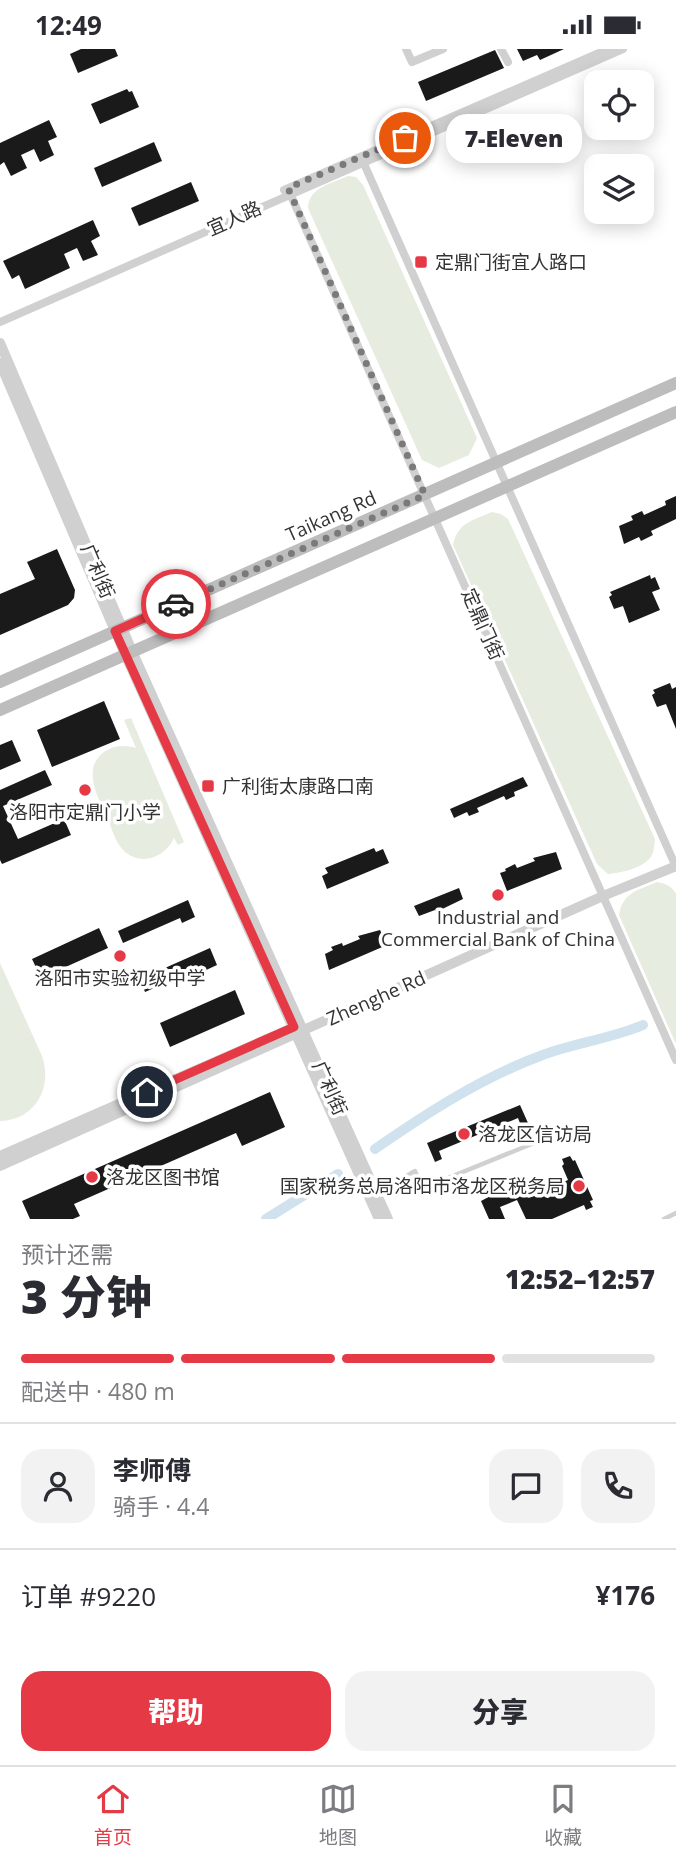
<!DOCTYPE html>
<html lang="zh">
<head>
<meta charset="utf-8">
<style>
	body { margin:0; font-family:"Open Sans","Noto Sans SC",sans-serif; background:#f2f2f3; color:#2b2b33; height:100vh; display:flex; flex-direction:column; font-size:26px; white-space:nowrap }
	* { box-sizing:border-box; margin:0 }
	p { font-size:23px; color:#7c7c81 }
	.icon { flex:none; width:38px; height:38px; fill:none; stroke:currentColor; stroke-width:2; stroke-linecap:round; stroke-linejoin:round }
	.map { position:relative; height:1170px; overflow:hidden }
	.drawer { display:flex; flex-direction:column; background:#fff; flex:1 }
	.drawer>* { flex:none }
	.fabs { position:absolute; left:584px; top:21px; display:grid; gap:14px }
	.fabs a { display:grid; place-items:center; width:70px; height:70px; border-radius:14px; background:#fff; box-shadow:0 4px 18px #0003; font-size:35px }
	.pin { position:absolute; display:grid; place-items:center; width:60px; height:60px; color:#fff; margin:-30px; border:4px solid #fff; border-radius:50%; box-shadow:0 2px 7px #0007 }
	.courier { position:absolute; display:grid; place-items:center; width:70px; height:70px; margin:-35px; border:5px solid #e63946; border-radius:50%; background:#fff; color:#222; box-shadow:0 2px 9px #0007 }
	.bubble { position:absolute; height:49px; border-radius:21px; background:#fff; box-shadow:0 4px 18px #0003; font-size:23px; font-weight:800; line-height:49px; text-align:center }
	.overview em { font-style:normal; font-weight:800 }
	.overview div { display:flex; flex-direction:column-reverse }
	.overview { display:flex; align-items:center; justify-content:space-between; height:119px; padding:0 21px }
	h1 { font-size:46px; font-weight:800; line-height:52px }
	.bar { display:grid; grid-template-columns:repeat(4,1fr); gap:10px 7px; align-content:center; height:84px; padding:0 21px }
	.bar i { height:9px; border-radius:5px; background:#e1e1e2 }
	.bar .selected { background:#e63946 }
	.bar p { grid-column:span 4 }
	.line { display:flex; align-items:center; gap:18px; padding:0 21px; border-top:2px solid #e1e1e2 }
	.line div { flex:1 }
	.round { display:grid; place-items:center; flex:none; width:74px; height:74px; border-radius:21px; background:#f2f2f3 }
	.primary-button { display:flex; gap:14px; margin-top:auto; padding:14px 21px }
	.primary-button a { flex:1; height:80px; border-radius:21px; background:#e63946; color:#fff; font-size:28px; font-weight:800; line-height:80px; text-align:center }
	.primary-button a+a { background:#f2f2f3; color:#2b2b33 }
	.status { display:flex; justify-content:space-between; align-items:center; height:49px; padding:0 35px; background:#fff; direction:ltr }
	.status svg { height:19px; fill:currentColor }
	.tab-bar { display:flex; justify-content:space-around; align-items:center; height:98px; border-top:2px solid #e1e1e2; background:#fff; font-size:19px; color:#7c7c81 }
	.tab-bar a { display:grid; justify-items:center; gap:4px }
	.tab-bar .selected { color:#e63946 }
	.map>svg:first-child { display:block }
	.green { fill:#e6ecdf }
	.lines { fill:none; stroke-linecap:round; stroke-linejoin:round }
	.canal { stroke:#cfe2ee; stroke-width:10 }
	.building { fill:#1a1a1a }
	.service { stroke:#d0d0d0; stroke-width:4.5 }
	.minor { stroke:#d0d0d0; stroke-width:8 }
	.tertiary { stroke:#d0d0d0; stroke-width:10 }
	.secondary { stroke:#bdbdbd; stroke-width:12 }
	.done { stroke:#7a7a7a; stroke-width:7; stroke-dasharray:0 12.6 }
	.route { stroke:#e63946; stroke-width:9 }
	.poi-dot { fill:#e63946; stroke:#fff; stroke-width:2.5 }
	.labels { text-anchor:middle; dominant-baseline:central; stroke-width:7; stroke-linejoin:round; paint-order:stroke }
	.street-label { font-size:19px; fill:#333; stroke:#fff }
	.poi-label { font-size:19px; fill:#333; stroke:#fff; text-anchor:start }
</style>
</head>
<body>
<div class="status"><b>12:49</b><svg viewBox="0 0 49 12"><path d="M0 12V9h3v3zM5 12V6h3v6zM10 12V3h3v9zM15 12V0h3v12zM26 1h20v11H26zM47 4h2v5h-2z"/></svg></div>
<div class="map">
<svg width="676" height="1170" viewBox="0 0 676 1170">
	<rect width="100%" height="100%" fill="#fff"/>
	<g class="green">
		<path d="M 348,127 L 356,128 L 363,136 L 477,389 L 469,406 L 439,419 L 422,411 L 308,159 C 309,138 331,135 348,127 Z"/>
		<path d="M 492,463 L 501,465 L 508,470 L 655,790 C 654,798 654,807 647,812 C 639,820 619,824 608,825 L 597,815 L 453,496 C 458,473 472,472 492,463 Z"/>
		<path d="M 131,669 L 184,793 L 178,796 L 174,789 C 165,808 142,818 124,802 C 116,794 113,783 109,773 C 100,752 80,721 104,703 C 114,696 125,696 136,699 L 124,671 Z"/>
		<path d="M 657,833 C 666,835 672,837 676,845 L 676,995 L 619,866 C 623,843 637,842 657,833 Z"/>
		<path d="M 0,914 L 42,1007 C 53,1039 35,1071 0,1072 Z"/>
	</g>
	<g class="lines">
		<g class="canal">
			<path d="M 375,1100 C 427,1064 481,1029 540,1007 C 574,994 610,990 643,976"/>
			<path d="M 266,1170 L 338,1125"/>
		</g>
	</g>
	<g class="building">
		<path d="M 81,0 L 115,0 L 118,7 L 78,24 L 70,5 Z"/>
		<path d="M 517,0 L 564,0 L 540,11 L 537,6 L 523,12 Z"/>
		<path d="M 495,1 L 504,19 L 426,52 L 418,33 Z"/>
		<path d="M 127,40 L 129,43 L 132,42 L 139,58 L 100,75 L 91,55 Z"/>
		<path d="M 49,71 L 57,88 L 48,92 L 54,106 L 40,113 L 34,100 L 21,106 L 27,119 L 11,127 L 4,113 L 0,116 L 0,94 Z"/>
		<path d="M 154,93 L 162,112 L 102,138 L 94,119 Z"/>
		<path d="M 191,133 L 199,152 L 139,177 L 131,159 Z"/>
		<path d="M 93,171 L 100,187 L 91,192 L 98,206 L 83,212 L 77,199 L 64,205 L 70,219 L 25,240 L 19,226 L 12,230 L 3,212 Z"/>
		<path d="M 676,447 L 676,470 L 651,482 L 653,486 L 641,492 L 639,488 L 624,495 L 619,477 L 633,471 L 631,467 L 642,462 L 644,466 L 666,456 L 665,452 Z"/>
		<path d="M 57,500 L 75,541 L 74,549 L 68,556 L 0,586 L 0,545 L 35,530 L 27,513 Z"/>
		<path d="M 650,526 L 651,530 L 655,528 L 660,540 L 652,543 L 660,561 L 629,574 L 623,557 L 614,560 L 609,548 L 612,546 L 610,543 Z"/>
		<path d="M 670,634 L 672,640 L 676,638 L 676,680 L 666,655 L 657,658 L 652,646 L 655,644 L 653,641 Z"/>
		<path d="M 104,652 L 120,690 L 52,718 L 37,681 Z"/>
		<path d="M 12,691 L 21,712 L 0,721 L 0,696 Z"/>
		<path d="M 45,721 L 52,736 L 3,757 L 18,790 L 64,770 L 71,786 L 2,815 L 0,811 L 0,741 Z"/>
		<path d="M 523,728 L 528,737 L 514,743 L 515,747 L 506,751 L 504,747 L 477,759 L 479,763 L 469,767 L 467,763 L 454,769 L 450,760 Z"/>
		<path d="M 374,799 L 376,803 L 383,800 L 389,814 L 327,840 L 322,827 L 328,824 L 325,819 Z"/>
		<path d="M 556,803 L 562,820 L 507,842 L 500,824 L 506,822 L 505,820 L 515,815 L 517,819 L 535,812 L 533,809 Z"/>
		<path d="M 459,839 L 463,850 L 436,863 L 435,861 L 419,867 L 414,857 Z"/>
		<path d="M 188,851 L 195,868 L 182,874 L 180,869 L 123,894 L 118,882 Z"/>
		<path d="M 99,879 L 108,899 L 41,929 L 32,910 Z"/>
		<path d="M 380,881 L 387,896 L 329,921 L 325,905 L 333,901 L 331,898 L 342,894 L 343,897 L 360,890 L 358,887 Z"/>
		<path d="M 210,899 L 217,916 L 204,922 L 202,918 L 145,943 L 140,930 Z"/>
		<path d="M 235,941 L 245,965 L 170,998 L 160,974 Z"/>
		<path d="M 270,1043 L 285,1078 L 242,1097 L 236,1084 L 74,1155 L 80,1167 L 73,1170 L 30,1170 L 22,1152 Z"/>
		<path d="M 520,1056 L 528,1074 L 521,1077 L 518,1069 L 439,1102 L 442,1110 L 435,1113 L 427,1094 Z"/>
		<path d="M 570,1107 L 573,1112 L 575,1111 L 593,1151 L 590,1152 L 593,1158 L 586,1161 L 584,1156 L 552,1170 L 526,1170 L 517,1151 L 500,1158 L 505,1170 L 489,1170 L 481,1152 L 511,1136 L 513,1139 L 525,1133 L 531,1147 L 568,1131 L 562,1117 L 564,1115 L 562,1110 Z"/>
	</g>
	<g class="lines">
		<g class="service">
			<path d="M 376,1145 L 415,1122 L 421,1140 L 539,1092"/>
			<path d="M 664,1170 L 676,1164"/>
		</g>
		<g class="minor">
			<path d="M 406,0 L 412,13 L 443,0"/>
			<path d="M 501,0 L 508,13"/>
			<path d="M 361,108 L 676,818"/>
			<path d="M 288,140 L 676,1011"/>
			<path d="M 284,141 L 608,0"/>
			<path d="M 0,273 L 623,0"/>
		</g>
		<g class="tertiary">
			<path d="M 0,294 L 132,602 L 388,1170"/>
			<path d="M 0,314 L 125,605 L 379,1170"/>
			<path d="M 0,1107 L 299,976"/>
			<path d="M 0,1117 L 603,847 L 676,817"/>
		</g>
		<g class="secondary">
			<path d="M 0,633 L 676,334"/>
			<path d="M 0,661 L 676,363"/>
		</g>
	</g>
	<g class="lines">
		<path class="done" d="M 176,555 L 425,446 L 288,139 L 405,89"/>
		<path class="route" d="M 147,1043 L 294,978 L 115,582 L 176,555"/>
	</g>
	<g class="poi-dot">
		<rect x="414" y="206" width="14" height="14" rx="3.5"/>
		<rect x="201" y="730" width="14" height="14" rx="3.5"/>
		<circle cx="85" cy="741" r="7"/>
		<circle cx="498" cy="846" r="7"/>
		<circle cx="120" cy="907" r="7"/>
		<circle cx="464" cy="1085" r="7"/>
		<circle cx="92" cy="1128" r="7"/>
		<circle cx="579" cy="1137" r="7"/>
	</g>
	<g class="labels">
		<g class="street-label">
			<text transform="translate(234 169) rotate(-24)">宜人路</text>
			<text transform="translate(331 467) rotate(-24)">Taikang Rd</text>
			<text transform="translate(98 522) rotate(67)">广利街</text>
			<text transform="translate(483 575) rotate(66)">定鼎门街</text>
			<text transform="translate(376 949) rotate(-24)">Zhenghe Rd</text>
			<text transform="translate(330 1039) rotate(66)">广利街</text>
		</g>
		<g class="poi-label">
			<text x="435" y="213">定鼎门街宜人路口</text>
			<text x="222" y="737">广利街太康路口南</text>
			<text x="85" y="763" text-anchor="middle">洛阳市定鼎门小学</text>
			<text x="498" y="868" text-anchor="middle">Industrial and<tspan x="498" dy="22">Commercial Bank of China</tspan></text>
			<text x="120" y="929" text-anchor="middle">洛阳市实验初级中学</text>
			<text x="478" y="1085">洛龙区信访局</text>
			<text x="106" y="1128">洛龙区图书馆</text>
			<text x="565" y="1137" text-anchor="end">国家税务总局洛阳市洛龙区税务局</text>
		</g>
	</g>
</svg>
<div class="fabs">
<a><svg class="icon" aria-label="locate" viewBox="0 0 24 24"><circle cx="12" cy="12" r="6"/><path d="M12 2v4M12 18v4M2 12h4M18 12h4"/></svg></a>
<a><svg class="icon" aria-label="layers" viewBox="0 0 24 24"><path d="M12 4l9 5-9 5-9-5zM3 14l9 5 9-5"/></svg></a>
</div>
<div class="pin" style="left:405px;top:89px;background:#ea580c"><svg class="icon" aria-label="bag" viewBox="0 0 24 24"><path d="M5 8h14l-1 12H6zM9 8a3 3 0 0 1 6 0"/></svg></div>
<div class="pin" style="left:147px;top:1043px;background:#1f2937"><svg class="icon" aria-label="home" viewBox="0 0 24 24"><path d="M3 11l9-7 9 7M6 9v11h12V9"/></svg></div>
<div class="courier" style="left:176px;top:555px"><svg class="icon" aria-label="car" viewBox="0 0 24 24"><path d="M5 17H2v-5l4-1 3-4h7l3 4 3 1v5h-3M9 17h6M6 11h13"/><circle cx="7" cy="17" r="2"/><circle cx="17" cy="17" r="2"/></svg></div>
<div class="bubble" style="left:446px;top:65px;width:136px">7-Eleven</div>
</div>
<section class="drawer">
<div class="overview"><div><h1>3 分钟</h1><p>预计还需</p></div><em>12:52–12:57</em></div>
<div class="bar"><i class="selected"></i><i class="selected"></i><i class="selected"></i><i></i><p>配送中 · 480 m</p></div>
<div class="line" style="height:126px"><a class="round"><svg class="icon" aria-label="person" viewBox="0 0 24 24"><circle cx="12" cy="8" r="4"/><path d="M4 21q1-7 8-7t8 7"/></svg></a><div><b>李师傅</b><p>骑手 · 4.4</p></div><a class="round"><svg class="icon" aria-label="chat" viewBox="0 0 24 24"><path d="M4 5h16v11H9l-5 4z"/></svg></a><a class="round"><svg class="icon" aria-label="phone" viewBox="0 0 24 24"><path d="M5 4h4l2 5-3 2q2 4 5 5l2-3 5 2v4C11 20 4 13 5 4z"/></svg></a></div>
<div class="line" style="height:91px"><div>订单 #9220</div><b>¥176</b></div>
<div class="primary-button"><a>帮助</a><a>分享</a></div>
</section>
<nav class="tab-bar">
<a class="selected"><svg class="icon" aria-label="home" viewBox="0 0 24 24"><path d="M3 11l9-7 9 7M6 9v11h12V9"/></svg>首页</a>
<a><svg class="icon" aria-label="map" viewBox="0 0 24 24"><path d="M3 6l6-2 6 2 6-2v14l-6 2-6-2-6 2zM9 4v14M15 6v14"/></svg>地图</a>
<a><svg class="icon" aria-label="saved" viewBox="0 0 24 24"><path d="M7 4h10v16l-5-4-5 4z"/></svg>收藏</a>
</nav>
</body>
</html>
